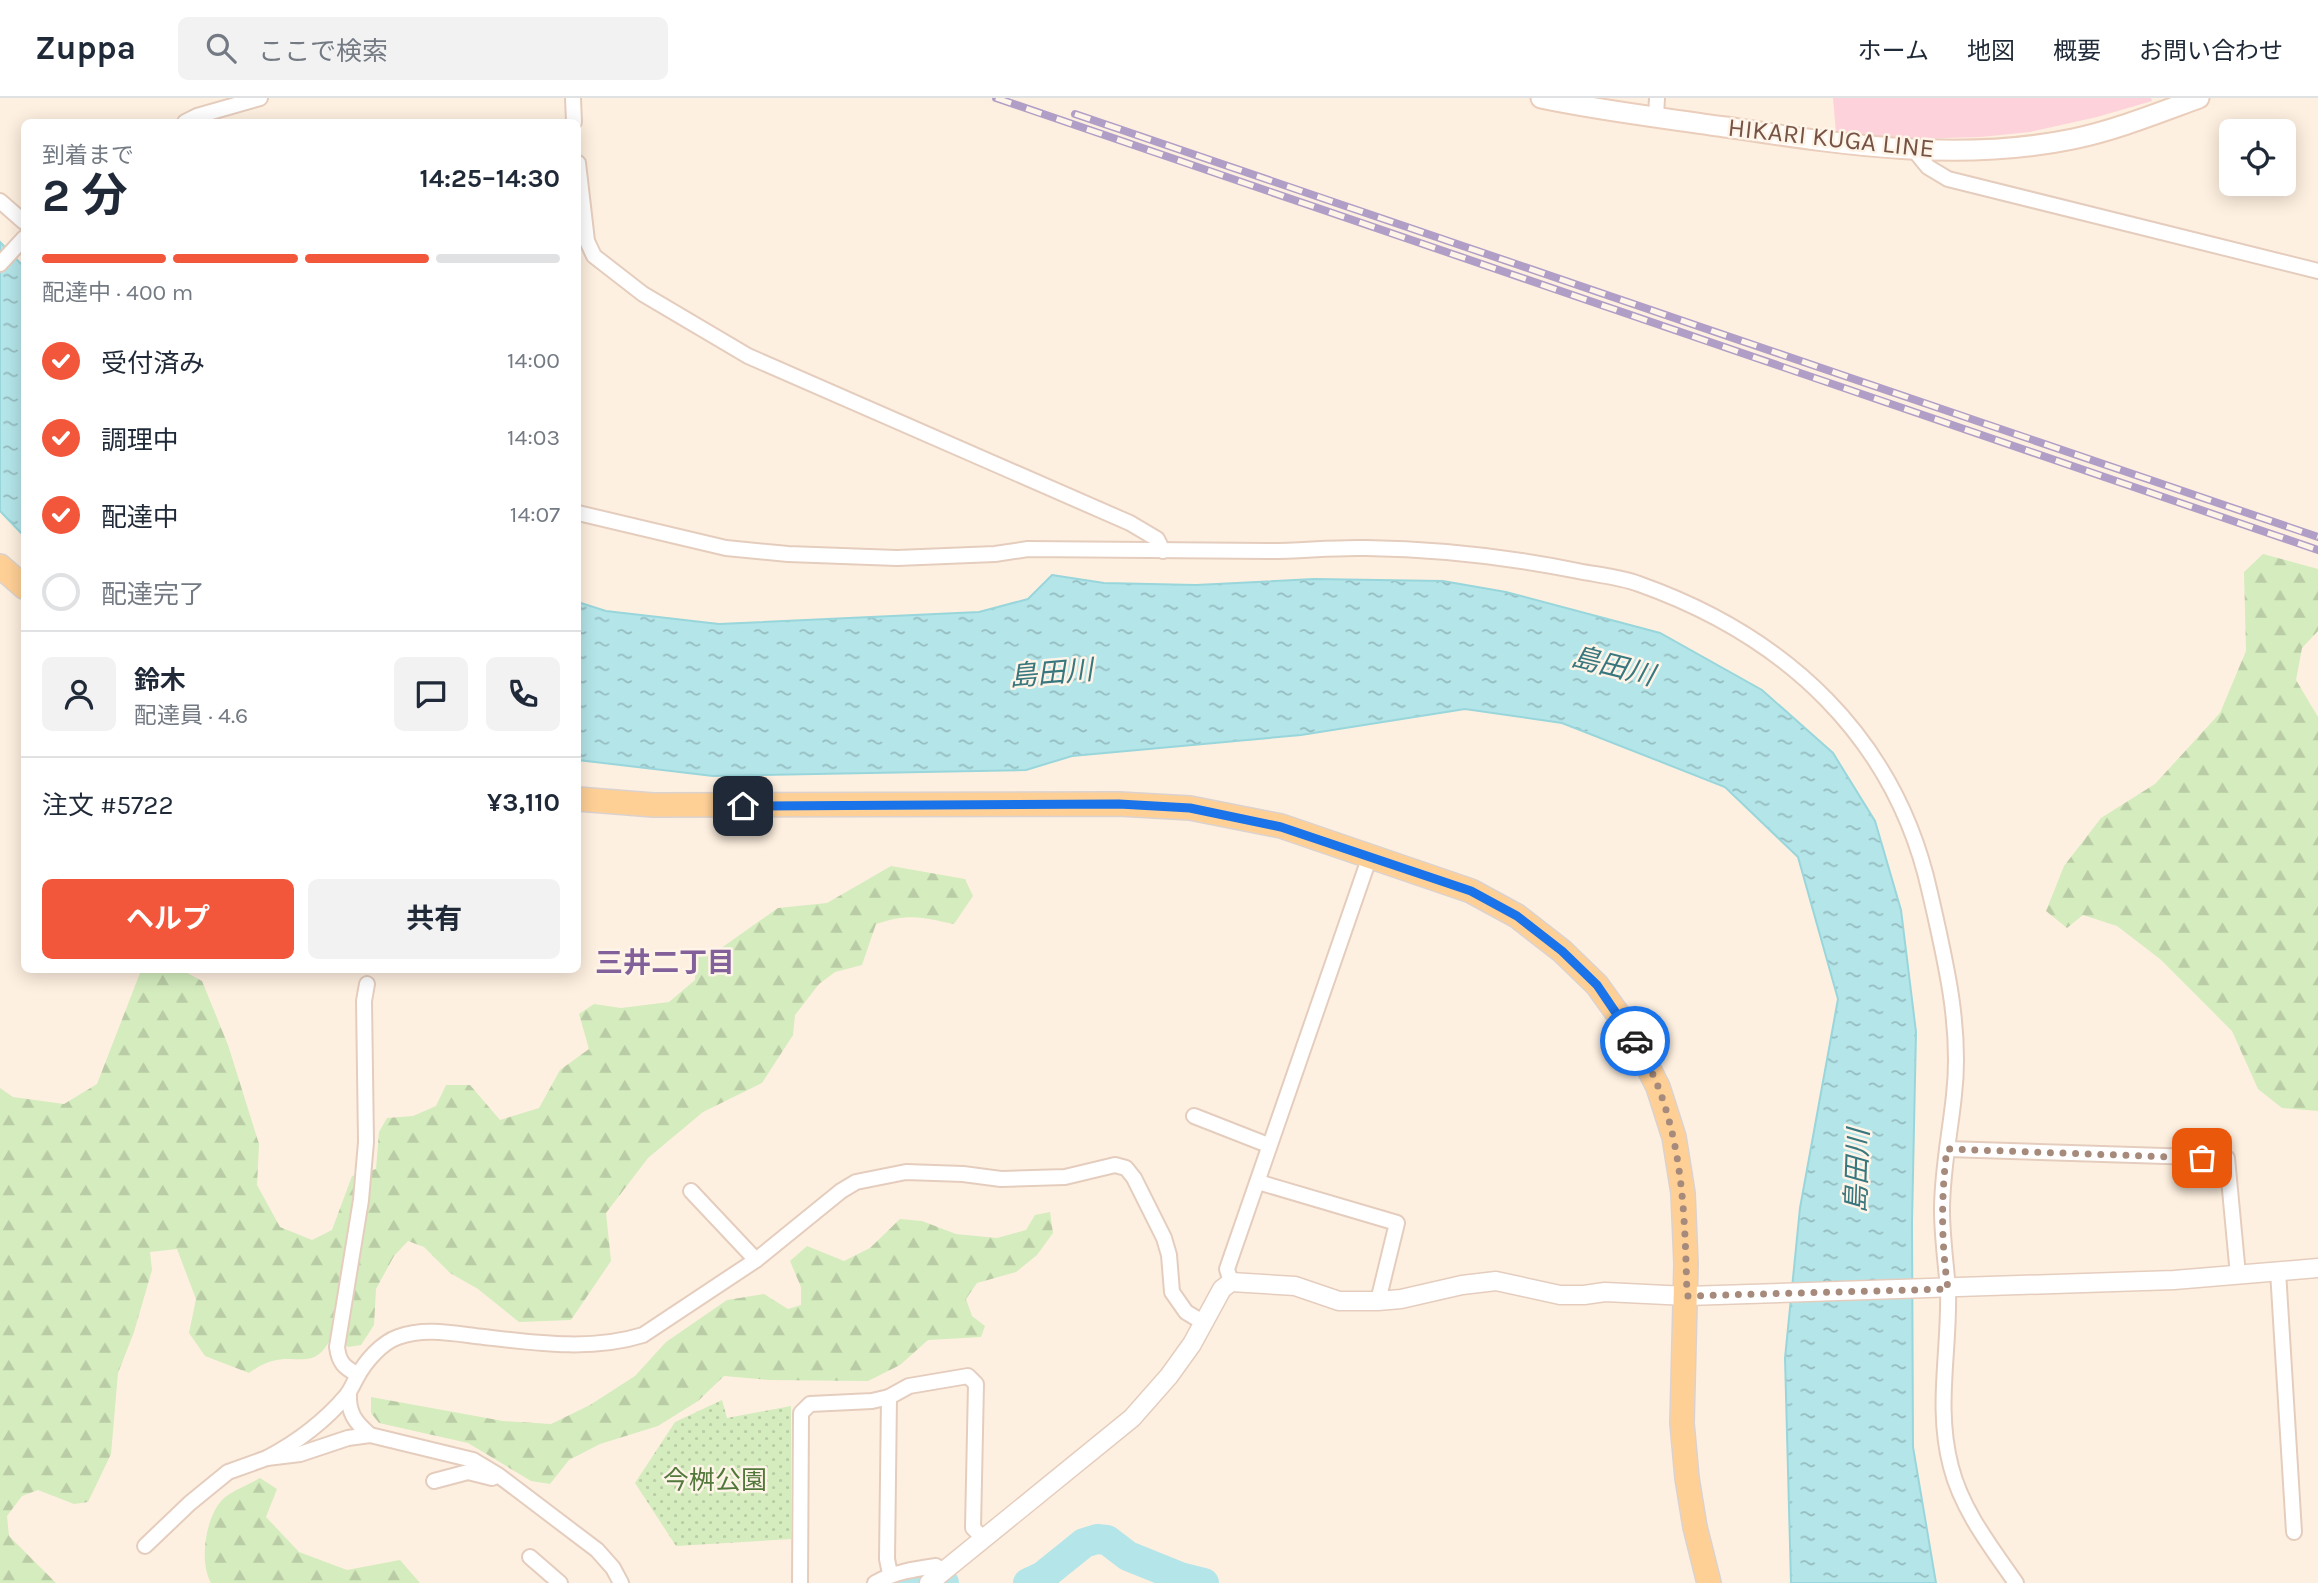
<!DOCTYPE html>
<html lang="ja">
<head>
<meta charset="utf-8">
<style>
	body { margin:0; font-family:Karla,"Noto Sans JP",sans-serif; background:#f2f2f3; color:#1f2937; height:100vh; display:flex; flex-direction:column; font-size:26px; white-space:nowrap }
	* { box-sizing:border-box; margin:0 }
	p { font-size:23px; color:#747a83 }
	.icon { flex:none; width:38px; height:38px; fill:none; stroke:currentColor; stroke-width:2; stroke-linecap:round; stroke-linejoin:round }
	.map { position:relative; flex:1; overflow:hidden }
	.side { position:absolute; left:21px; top:21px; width:560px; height:854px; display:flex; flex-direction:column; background:#fff; border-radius:10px; box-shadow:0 4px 18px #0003 }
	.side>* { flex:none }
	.controls { position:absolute; left:2219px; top:21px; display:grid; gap:14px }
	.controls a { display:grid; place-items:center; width:77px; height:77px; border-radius:10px; background:#fff; box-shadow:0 4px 18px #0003; font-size:35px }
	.pin { position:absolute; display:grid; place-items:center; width:60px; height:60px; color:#fff; margin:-30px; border-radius:14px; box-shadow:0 4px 10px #0006 }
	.courier { position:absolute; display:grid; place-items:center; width:70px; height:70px; margin:-35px; border:5px solid #1a73e8; border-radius:50%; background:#fff; color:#222; box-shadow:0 2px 9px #0007 }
	.overview em { font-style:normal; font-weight:700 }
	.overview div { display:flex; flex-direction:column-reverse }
	.overview { display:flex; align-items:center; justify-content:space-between; height:119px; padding:0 21px }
	h1 { font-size:46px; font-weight:700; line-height:52px }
	.bar { display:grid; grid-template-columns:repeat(4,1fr); gap:10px 7px; align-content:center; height:84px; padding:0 21px }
	.bar i { height:9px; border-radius:5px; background:#e0e1e3 }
	.bar .current { background:#f2563b }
	.bar p { grid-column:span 4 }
	.line { display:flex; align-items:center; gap:18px; padding:0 21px; border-top:2px solid #e0e1e3 }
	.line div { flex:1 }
	.round { display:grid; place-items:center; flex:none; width:74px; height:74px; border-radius:10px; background:#f2f2f3 }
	ol { padding:0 21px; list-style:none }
	li { display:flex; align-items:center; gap:21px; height:77px }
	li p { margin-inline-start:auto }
	li .icon { padding:7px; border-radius:50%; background:#f2563b; color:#fff; stroke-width:4 }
	li:last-child { color:#747a83 }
	li i { width:38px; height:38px; border:4px solid #e0e1e3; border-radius:50% }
	.primary-button { display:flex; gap:14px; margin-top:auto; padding:14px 21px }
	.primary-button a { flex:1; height:80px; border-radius:10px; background:#f2563b; color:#fff; font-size:28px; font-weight:700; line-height:80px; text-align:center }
	.primary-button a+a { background:#f2f2f3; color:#1f2937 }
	header { display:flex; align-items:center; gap:42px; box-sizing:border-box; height:98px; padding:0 35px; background:#fff; border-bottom:2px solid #e0e1e3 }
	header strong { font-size:33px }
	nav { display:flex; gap:38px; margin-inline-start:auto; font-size:24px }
	.search { width:490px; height:63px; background:#f2f2f3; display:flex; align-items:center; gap:18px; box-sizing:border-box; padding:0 24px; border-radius:10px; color:#747a83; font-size:26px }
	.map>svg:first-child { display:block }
	.medical { fill:#fdd2db }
	.green { fill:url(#green-dots) }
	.forest { fill:url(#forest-firs) }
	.water { fill:url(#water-ripples); stroke:#99d6db; stroke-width:2 }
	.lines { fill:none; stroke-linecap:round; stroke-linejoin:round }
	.stream { stroke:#99d6db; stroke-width:5 }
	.river { stroke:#b3e5e9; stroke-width:30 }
	.minor-casing { stroke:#e5cdbe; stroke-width:18 }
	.tertiary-casing { stroke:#e5cdbe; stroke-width:21 }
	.secondary-casing { stroke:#eacdbb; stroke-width:23 }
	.primary-casing { stroke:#dbd2cf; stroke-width:26 }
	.minor { stroke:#fff; stroke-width:14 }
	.tertiary { stroke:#fff; stroke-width:18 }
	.secondary { stroke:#fff; stroke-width:19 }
	.primary { stroke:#ffd096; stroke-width:23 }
	.rail-casing { stroke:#b19ec7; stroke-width:8 }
	.rail { stroke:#fff4e8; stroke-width:5; stroke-dasharray:16; stroke-linecap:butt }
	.done { stroke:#a68a7b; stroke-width:7; stroke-dasharray:0 12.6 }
	.route { stroke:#1a73e8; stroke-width:9 }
	.labels { text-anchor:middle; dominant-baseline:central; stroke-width:5; stroke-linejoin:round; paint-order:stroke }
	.street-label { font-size:26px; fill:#765345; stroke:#fff4e8 }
	.park-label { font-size:26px; fill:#51773a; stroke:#fff4e8 }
	.water-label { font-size:28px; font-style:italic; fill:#38777e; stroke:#fff4e8 }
	.neighbourhood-label { font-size:28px; font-weight:bold; fill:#82609a; stroke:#fff4e8 }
</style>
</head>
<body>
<header>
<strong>Zuppa</strong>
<div class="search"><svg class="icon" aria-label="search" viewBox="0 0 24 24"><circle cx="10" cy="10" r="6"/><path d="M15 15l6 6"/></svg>ここで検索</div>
<nav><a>ホーム</a><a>地図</a><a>概要</a><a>お問い合わせ</a></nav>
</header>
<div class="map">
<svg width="2318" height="1485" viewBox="0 0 2318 1485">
	<defs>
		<pattern id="green-dots" width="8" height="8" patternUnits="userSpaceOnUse" patternTransform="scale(1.75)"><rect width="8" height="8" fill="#d4ecbe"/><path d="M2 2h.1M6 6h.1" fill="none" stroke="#b9cca5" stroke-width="1.8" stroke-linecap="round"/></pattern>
		<pattern id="forest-firs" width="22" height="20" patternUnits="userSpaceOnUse" patternTransform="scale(1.75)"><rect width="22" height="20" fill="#d4ecbe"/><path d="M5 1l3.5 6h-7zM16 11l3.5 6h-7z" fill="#b9cca5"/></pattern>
		<pattern id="water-ripples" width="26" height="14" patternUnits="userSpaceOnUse" patternTransform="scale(1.75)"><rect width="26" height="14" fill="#b3e5e9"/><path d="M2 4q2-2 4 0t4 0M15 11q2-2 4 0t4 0" fill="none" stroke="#96bcbf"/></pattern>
	</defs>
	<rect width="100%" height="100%" fill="#fef0e0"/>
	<path class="medical" d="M 1833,0 L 2151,0 L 2152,3 L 2097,19 L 2030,34 L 1981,39 L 1903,41 L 1836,35 Z"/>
	<path class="green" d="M 722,1302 L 727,1320 L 791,1308 L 791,1441 L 676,1448 L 635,1385 L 675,1324 Z"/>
	<g class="forest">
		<path d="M 2263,456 L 2318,471 L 2318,533 L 2302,550 L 2296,582 L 2318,619 L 2318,1013 L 2282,1010 L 2258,991 L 2232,933 L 2160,861 L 2117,828 L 2083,817 L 2067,830 L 2046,813 L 2064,768 L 2101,720 L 2155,686 L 2220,615 L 2246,553 L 2244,474 Z"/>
		<path d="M 891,768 L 965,781 L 973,798 L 954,826 C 922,819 908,815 876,826 L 862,867 L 835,874 L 819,886 L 795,917 L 793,937 L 762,985 L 703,1014 L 648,1060 L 606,1115 L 611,1163 L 571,1222 L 519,1224 L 478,1191 L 450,1175 L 424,1149 L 408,1143 L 394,1158 L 376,1191 L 374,1227 L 361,1247 L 348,1249 L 332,1238 C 314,1275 299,1254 269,1264 C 262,1266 255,1271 249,1275 L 205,1258 L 189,1235 L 196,1201 L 177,1151 L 150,1154 L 152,1172 L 134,1234 L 118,1275 L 111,1356 L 88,1404 L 74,1406 L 38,1392 L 22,1398 L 7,1418 L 9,1438 L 56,1485 L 0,1485 L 0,990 L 13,999 L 64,1006 L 97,986 L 140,875 L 152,872 L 182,872 L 202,883 L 228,947 L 259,1046 L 257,1087 L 280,1129 L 312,1142 L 332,1132 L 352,1078 L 376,1071 L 379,1034 L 387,1020 L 413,1018 L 436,1008 L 446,987 L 470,987 L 500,1022 L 539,1010 L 560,972 L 589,951 L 579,916 L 594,906 L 621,910 L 669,904 L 695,882 L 695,860 L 717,853 L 778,810 L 827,805 Z"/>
		<path d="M 1050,1114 L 1053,1135 L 1037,1157 L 1016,1174 L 977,1185 L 966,1201 L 972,1218 L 985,1228 L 981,1239 L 928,1242 L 900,1267 L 868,1283 L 769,1282 L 724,1278 L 698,1303 L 658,1328 L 600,1346 L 569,1362 L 550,1386 L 531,1383 L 468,1345 L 379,1325 L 371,1315 L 371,1299 L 503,1323 L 551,1326 L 590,1307 L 635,1278 L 666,1244 L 727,1202 L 764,1196 L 788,1211 L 801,1207 L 801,1189 L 790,1163 L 807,1148 L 844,1163 L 870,1150 L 900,1121 L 922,1123 L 956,1136 L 997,1140 L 1026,1132 L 1035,1117 Z"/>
		<path d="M 260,1380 L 277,1391 L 266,1419 L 299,1454 L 347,1472 L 400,1462 L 420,1485 L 211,1485 C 199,1464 205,1421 222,1402 C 229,1394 250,1386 260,1380 Z"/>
	</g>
	<g class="water">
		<path d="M 0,144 L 24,169 L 24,438 L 0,413 Z"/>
		<path d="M 1052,477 L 1104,485 L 1196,487 L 1314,481 L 1443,483 L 1506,494 L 1660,535 L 1762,592 L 1833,655 L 1875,723 L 1901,812 L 1916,934 L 1912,1124 L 1913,1349 L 1936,1485 L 1791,1485 L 1785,1260 L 1800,1110 L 1838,901 L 1798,759 L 1725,689 L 1562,625 L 1465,611 L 1301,637 L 1072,658 L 1026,672 L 713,678 L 578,662 L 578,504 L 606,513 L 719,526 L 979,514 L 1028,501 Z"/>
	</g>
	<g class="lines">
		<path class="stream" d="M 1056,1485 L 1058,1465"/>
		<g class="river">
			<path d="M 908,1485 L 944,1485"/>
			<path d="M 1028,1485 L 1043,1478 L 1084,1445 L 1097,1441 L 1107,1442 L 1128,1458 L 1180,1479 L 1204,1485"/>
		</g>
		<g class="minor-casing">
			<g id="minor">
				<path d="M 573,0 L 574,24"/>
				<path d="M 1656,19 L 1657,0"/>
				<path d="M 185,24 L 197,18 L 260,0"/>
				<path d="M 1914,52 L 1928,69 L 1948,81 L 2318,173"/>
				<path d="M 578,65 L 587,143 L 594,158 L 643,196 L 748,258 L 1130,425 L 1157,441 L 1163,453"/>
				<path d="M 0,103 L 24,124"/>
				<path d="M 0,166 L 24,140"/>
				<path d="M 578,415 L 726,450 L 788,456 L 897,460 L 995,456 L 1028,451 C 1108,452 1188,453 1268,453 C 1301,453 1334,449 1366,450 C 1437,451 1509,459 1578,473 C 1598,477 1620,479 1639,486 C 1786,538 1896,640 1930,795 C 1945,861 1962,929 1954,997 C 1950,1036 1942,1073 1942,1112 C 1942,1139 1946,1165 1948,1192 C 1950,1252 1935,1309 1951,1369 C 1962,1412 1991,1449 2016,1485"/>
				<path d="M 1194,1018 L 1268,1047"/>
				<path d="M 1947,1051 L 2227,1060 L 2238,1177"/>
				<path d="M 1258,1084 L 1397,1125 L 1378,1203"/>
				<path d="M 691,1093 L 756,1162"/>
				<path d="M 2278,1173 L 2294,1434"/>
				<path d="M 1231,1184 L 1227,1171 L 1370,758"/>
				<path d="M 358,1277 C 344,1269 339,1265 337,1249 L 361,1102 L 366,1044 L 364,903 L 367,886"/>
				<path d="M 349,1295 C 348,1315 355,1324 370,1337"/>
				<path d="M 889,1299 L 887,1461 L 890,1476"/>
				<path d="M 267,1360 C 297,1344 324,1324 346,1298 C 351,1292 353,1286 357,1279 C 365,1264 381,1245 398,1239 C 425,1229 456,1236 484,1239 C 536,1245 592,1253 643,1237 L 756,1162 L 841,1093 L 856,1084 L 906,1074 L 963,1076 L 1001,1081 L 1065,1079 L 1115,1067 L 1126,1070 L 1134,1080 L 1164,1140 L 1169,1157 L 1172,1194 L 1186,1214 L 1204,1225"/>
				<path d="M 434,1383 L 468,1374 L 492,1380 L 497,1378"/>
				<path d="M 145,1448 L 190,1405 L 228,1374 L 267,1360 L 300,1356 L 348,1340 L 370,1337 L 473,1362 L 498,1377 L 597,1452 L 613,1470 L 621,1485"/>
				<path d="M 530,1459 L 560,1485"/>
				<path d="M 800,1485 L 801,1315 L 810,1306 L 872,1303 L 889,1299 L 909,1288 L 968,1278 L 976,1286 L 973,1430 L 983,1440"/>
				<path d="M 875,1485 C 894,1474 915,1471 936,1468 L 942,1472"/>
			</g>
		</g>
		<g class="tertiary-casing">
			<path id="tertiary" d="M 929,1485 L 1132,1320 L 1169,1278 L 1192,1246 L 1222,1191 L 1231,1184 L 1295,1188 L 1339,1203 L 1378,1203 L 1401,1201 L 1462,1187 L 1496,1183 L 1560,1197 L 1584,1197 L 1605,1194 L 1687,1198 L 2174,1182 L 2318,1170"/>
		</g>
		<g class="secondary-casing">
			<path id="secondary" d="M 1541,0 C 1602,13 1664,20 1725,29 C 1840,46 1957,65 2073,41 C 2116,32 2158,15 2199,0"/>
		</g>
		<g class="primary-casing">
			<g id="primary">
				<path d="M 0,468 L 24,489"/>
				<path d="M 578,701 L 653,707 L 1119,706 L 1190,710 L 1281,728 L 1471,793 L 1517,818 L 1562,853 L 1597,887 L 1630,933 L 1658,989 L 1674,1039 L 1683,1095 L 1686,1166 L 1682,1325 L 1687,1380 L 1695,1429 L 1709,1485"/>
			</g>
		</g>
		<use href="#minor" class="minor"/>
		<use href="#tertiary" class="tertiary"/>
		<use href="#secondary" class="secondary"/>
		<use href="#primary" class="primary"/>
		<g class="rail-casing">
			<g id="rail">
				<path d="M 996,0 L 2318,452"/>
				<path d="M 1075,16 L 2318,439"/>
			</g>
		</g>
		<use href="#rail" class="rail"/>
	</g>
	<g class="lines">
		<path class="done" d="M 1635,943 C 1643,958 1653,974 1659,991 C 1684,1058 1685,1127 1687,1198 L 1948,1191 C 1941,1145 1941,1097 1947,1051 L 2202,1060"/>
		<path class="route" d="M 743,708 L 1119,706 L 1190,710 L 1281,729 L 1471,793 L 1517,818 L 1562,853 L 1597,887 L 1635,943"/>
	</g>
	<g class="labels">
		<g class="street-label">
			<text transform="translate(1831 40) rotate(6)">HIKARI KUGA LINE</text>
		</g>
		<g class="park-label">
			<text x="715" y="1382">今桝公園</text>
		</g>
		<g class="water-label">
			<text transform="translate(1613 568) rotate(14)">島田川</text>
			<text transform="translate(1051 575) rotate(-5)">島田川</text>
			<text transform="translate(1857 1073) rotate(-88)">島田川</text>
		</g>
		<g class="neighbourhood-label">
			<text x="665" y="864">三井二丁目</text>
		</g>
	</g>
</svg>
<div class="controls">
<a><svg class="icon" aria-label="locate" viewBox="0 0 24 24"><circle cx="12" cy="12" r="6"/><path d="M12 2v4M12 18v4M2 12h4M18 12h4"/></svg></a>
</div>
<div class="pin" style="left:2202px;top:1060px;background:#ea580c"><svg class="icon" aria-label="bag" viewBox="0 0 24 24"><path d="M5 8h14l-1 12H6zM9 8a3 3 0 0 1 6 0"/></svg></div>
<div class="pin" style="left:743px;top:708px;background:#1f2937"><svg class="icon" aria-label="home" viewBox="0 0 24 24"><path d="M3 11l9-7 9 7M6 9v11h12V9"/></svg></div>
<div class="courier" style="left:1635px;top:943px"><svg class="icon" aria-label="car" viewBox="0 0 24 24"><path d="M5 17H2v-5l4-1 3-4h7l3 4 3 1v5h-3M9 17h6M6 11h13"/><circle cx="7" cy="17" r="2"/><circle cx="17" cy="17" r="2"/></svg></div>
<section class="side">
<div class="overview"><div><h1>2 分</h1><p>到着まで</p></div><em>14:25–14:30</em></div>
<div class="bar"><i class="current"></i><i class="current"></i><i class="current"></i><i></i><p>配達中 · 400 m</p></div>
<ol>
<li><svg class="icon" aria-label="check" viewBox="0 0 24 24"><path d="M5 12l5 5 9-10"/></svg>受付済み<p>14:00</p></li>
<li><svg class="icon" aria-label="check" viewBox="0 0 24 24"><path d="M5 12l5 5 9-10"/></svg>調理中<p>14:03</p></li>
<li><svg class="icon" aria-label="check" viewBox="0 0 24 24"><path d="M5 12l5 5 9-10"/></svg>配達中<p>14:07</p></li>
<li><i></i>配達完了</li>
</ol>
<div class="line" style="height:126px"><a class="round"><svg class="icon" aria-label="person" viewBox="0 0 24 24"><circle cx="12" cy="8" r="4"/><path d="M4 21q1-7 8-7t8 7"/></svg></a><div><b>鈴木</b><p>配達員 · 4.6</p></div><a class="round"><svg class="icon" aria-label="chat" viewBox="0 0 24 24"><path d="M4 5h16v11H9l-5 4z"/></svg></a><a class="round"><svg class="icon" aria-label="phone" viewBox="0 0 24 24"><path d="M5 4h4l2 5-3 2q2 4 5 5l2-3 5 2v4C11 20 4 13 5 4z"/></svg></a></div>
<div class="line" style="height:91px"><div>注文 #5722</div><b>¥3,110</b></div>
<div class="primary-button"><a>ヘルプ</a><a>共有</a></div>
</section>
</div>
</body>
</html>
